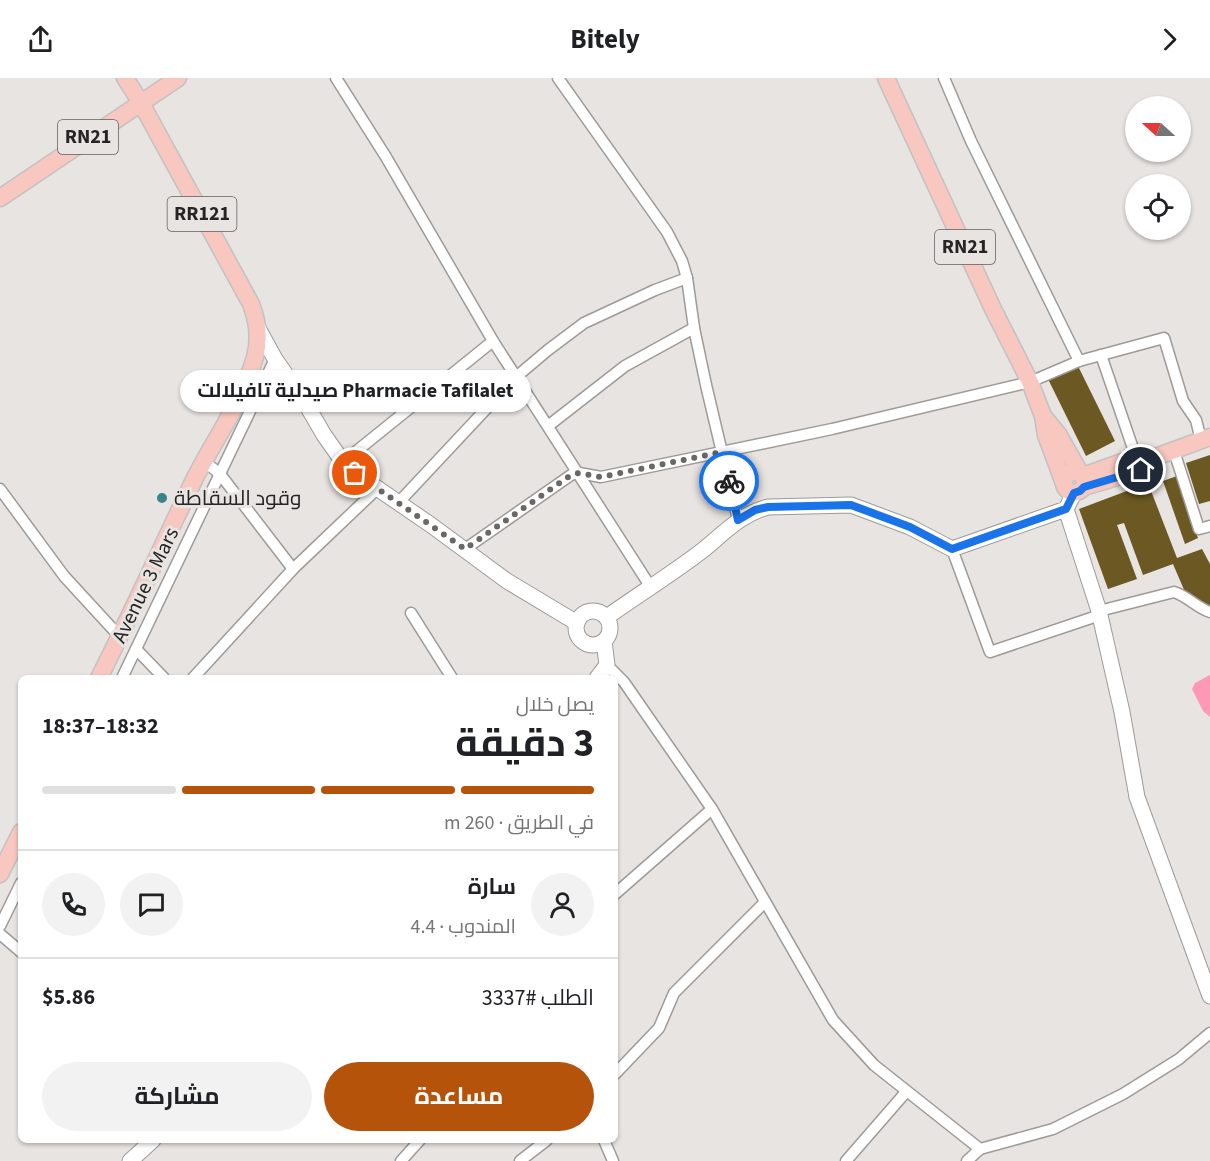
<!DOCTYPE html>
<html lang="ar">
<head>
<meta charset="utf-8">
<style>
	body { margin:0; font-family:"Source Sans 3",Cairo,sans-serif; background:#f2f2f2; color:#202124; direction:rtl; height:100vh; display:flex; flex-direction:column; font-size:22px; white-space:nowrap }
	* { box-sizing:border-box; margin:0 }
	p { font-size:20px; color:#757577 }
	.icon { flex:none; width:33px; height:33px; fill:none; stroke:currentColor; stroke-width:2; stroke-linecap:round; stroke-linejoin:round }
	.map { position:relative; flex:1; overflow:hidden; direction:ltr }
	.drawer { position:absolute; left:18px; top:597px; width:600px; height:468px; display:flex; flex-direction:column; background:#fff; border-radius:9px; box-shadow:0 2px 4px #0004; direction:rtl }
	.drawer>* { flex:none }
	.needle { width:39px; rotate:291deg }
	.buttons { position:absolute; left:1125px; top:18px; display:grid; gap:12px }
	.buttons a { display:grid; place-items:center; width:66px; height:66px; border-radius:50%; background:#fff; box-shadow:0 2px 4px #0004; font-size:30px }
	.pin { position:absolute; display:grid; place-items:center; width:51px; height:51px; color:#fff; margin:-26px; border:3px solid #fff; border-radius:50%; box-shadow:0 2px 6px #0007 }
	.courier { position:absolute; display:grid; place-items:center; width:60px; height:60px; margin:-30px; border:4px solid #1a73e8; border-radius:50%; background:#fff; color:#222; box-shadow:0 2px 8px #0007 }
	.bubble { position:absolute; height:42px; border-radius:21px; background:#fff; box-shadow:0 2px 4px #0004; font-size:20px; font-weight:700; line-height:42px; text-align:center; direction:rtl }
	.overview em { font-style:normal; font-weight:700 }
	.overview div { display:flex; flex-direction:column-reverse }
	.overview { display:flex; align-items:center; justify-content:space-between; height:102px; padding:0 24px }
	h1 { font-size:39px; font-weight:700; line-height:45px }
	.bar { display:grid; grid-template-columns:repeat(4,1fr); gap:9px 6px; align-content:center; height:72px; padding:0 24px }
	.bar i { height:8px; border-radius:4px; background:#e0e0e0 }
	.bar .selected { background:#b45309 }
	.bar p { grid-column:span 4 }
	.line { display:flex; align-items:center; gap:15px; padding:0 24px; border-top:2px solid #e0e0e0 }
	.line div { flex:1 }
	.round { display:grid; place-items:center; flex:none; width:63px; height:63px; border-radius:32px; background:#f2f2f2 }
	.primary-button { display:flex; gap:12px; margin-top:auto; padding:12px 24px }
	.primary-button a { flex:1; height:69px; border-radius:36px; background:#b45309; color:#fff; font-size:24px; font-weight:700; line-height:69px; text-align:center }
	.primary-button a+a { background:#f2f2f2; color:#202124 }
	header { display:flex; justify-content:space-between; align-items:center; height:78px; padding:0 24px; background:#fff; font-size:27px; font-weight:700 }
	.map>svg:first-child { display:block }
	.green { fill:#fd98b6 }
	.building { fill:#6c5822 }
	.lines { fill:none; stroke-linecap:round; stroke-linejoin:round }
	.street-casing { stroke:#9e9a97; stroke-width:13 }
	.secondary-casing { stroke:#9e9a97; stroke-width:17 }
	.primary-casing { stroke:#c2c2c2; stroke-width:19 }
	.street { stroke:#fff; stroke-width:10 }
	.secondary { stroke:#fff; stroke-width:15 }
	.primary { stroke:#f8c7bf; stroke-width:16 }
	.done { stroke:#6a6866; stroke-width:6; stroke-dasharray:0 10.8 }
	.route { stroke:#1a73e8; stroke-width:8 }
	.poi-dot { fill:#3b828c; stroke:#e8e4e1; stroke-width:2 }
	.labels { text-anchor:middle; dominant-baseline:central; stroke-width:6; stroke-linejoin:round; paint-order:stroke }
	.shield { fill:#e8e4e1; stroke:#605e5d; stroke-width:1.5 }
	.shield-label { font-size:20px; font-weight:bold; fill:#262524 }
	.poi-label { font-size:21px; fill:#262524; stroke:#e8e4e1; text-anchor:start }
	.street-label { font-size:21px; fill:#262524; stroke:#e8e4e1 }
</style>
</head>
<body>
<header><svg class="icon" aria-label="forward" viewBox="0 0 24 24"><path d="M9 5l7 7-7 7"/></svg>Bitely<svg class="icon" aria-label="share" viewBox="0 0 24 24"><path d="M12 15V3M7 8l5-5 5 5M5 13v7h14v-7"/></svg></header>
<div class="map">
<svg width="1210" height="1083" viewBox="0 0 1210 1083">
	<rect width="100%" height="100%" fill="#e8e4e1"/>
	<path class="green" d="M 1210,597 L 1210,639 L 1203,633 L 1192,611 L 1195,605 Z"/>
	<g class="building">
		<path d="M 1077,286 L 1115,363 L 1086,378 L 1048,301 Z"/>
		<path d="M 1210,377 L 1210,423 L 1199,426 L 1186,385 Z"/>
		<path d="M 1177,398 L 1198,460 L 1185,466 L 1163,403 Z"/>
		<path d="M 1148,405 L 1177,480 L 1202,471 L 1210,486 L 1210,527 L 1205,528 L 1204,525 L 1185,514 L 1173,486 L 1143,497 L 1124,445 L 1117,447 L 1137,501 L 1108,511 L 1079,431 Z"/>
	</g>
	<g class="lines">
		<g class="street-casing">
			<g id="street">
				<path d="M 336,0 L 386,79 L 493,263 L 650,508"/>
				<path d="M 558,0 L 667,154 L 682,183 L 687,200 L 694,250 L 706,307 L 738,442"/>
				<path d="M 944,0 L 971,63 L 1079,283"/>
				<path d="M 1101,277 L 1138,385"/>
				<path d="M 548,348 L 625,288 L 694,250"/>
				<path d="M 1174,373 L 1199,451 L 1210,448"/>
				<path d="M 204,383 L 220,396 L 293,491"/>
				<path d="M 343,384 L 493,263"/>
				<path d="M 0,411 L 64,498 L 120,559"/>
				<path d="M 399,424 L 516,299 L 548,272 L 584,245 L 655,212 L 687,200"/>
				<path d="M 465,471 L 571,397 L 579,395 L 601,399 L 832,351 L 1030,304 L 1079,283 L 1164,260 L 1183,323 L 1196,342 L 1201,362"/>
				<path d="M 952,471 L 990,574 L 1100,537"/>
				<path d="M 1099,533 L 1174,514 C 1187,518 1196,529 1210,534"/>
				<path d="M 411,535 L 452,600"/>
				<path d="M 136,571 L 164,600"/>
				<path d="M 607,587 L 624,604 L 712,731 L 833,942 L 874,987 L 980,1071 L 1053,1051 L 1123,1016 L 1179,981 L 1210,955"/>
				<path d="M 122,600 L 275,281"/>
				<path d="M 193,600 L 293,491 L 378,410"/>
				<path d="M 615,816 L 712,731"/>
				<path d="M 0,848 L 21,805"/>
				<path d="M 0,856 L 21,874"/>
				<path d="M 615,996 L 659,950 L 674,915 L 765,824"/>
				<path d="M 604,1062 L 613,1083"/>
				<path d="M 401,1083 L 420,1062"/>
				<path d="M 520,1083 L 547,1062"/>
				<path d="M 846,1083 L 906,1014"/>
				<path d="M 967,1083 L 980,1071"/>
			</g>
		</g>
		<g class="secondary-casing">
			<g id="secondary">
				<path d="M 258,250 L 275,281 L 303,321 L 324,357 L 343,384 L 355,395 L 431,447 L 507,503 L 577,545"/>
				<path d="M 1066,431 L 1099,533 L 1122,634 L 1137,719 L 1210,918"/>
				<circle cx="593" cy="550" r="17"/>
				<path d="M 607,539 C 639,516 672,496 703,472 C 724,455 741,436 768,429 L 851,427 L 910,449 L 952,471 L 1066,431 L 1074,415"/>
				<path d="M 597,600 L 607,587 L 604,563"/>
				<path d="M 130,1083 L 153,1062"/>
			</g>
		</g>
		<g class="primary-casing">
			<g id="primary">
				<path d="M 886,0 L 993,231 L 1030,304 L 1043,338 L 1046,357 L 1063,403"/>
				<path d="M 0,120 L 178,0"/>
				<path d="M 1044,339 L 1058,356 L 1080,395"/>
				<path d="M 1083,398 L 1136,379 L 1153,380 L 1210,359"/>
				<path d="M 1084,409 C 1086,400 1082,394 1073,393 L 1064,399 C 1061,413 1075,420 1084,409 L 1141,392 L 1153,380"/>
				<path d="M 99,600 C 132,535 162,468 194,402 C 214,362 243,323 255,279 C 260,261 258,244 251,226 L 141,25 L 125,0"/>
				<path d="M 0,796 L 21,754"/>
			</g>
		</g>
		<use href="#street" class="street"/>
		<use href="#secondary" class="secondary"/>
		<use href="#primary" class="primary"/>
	</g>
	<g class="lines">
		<path class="done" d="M 355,395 L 465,471 L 571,397 L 579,395 L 601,399 L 722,374 L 729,403"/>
		<path class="route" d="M 729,403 L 738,442 L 755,432 L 768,429 L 851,427 L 910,449 L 952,471 L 1066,431 L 1074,415 L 1080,413 L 1084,409 L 1141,392"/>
	</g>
	<circle class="poi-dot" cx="162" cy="420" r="6"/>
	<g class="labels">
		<g class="shield">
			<rect x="58" y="42" width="60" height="34" rx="4.5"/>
			<rect x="167.5" y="119" width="69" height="34" rx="4.5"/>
			<rect x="935" y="152" width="60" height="34" rx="4.5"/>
		</g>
		<g class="shield-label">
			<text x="88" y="59">RN21</text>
			<text x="202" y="136">RR121</text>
			<text x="965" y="169">RN21</text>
		</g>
		<g class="poi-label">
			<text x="174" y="420">وقود السقاطة</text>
		</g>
		<g class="street-label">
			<text transform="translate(145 507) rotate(-64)">Avenue 3 Mars</text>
		</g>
	</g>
</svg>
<div class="buttons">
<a><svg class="needle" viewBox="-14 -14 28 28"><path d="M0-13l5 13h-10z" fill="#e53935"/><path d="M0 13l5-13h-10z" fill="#757577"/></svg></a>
<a><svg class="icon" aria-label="locate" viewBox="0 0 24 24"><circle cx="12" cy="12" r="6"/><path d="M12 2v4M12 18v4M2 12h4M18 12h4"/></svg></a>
</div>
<div class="pin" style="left:355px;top:395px;background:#ea580c"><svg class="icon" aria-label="bag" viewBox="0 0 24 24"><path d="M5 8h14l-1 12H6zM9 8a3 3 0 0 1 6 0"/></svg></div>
<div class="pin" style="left:1141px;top:392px;background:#1f2937"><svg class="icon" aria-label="home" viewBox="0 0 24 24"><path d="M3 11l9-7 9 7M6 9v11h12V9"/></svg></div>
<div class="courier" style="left:729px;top:403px"><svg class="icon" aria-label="bike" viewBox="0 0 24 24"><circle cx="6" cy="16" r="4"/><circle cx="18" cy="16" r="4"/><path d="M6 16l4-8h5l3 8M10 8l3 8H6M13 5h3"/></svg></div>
<div class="bubble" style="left:180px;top:292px;width:351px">Pharmacie Tafilalet صيدلية تافيلالت</div>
<section class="drawer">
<div class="overview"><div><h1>3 دقيقة</h1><p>يصل خلال</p></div><em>18:32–18:37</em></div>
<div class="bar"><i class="selected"></i><i class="selected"></i><i class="selected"></i><i></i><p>في الطريق · 260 m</p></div>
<div class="line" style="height:108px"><a class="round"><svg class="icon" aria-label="person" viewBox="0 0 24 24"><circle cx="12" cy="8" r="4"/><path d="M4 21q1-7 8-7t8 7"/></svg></a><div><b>سارة</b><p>المندوب · 4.4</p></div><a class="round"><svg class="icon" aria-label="chat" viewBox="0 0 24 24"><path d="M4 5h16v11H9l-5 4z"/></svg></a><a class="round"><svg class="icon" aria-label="phone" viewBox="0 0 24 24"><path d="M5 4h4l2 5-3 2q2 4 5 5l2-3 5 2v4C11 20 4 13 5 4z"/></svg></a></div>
<div class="line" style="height:78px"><div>الطلب #3337</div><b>$5.86</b></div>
<div class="primary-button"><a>مساعدة</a><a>مشاركة</a></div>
</section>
</div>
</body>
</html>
